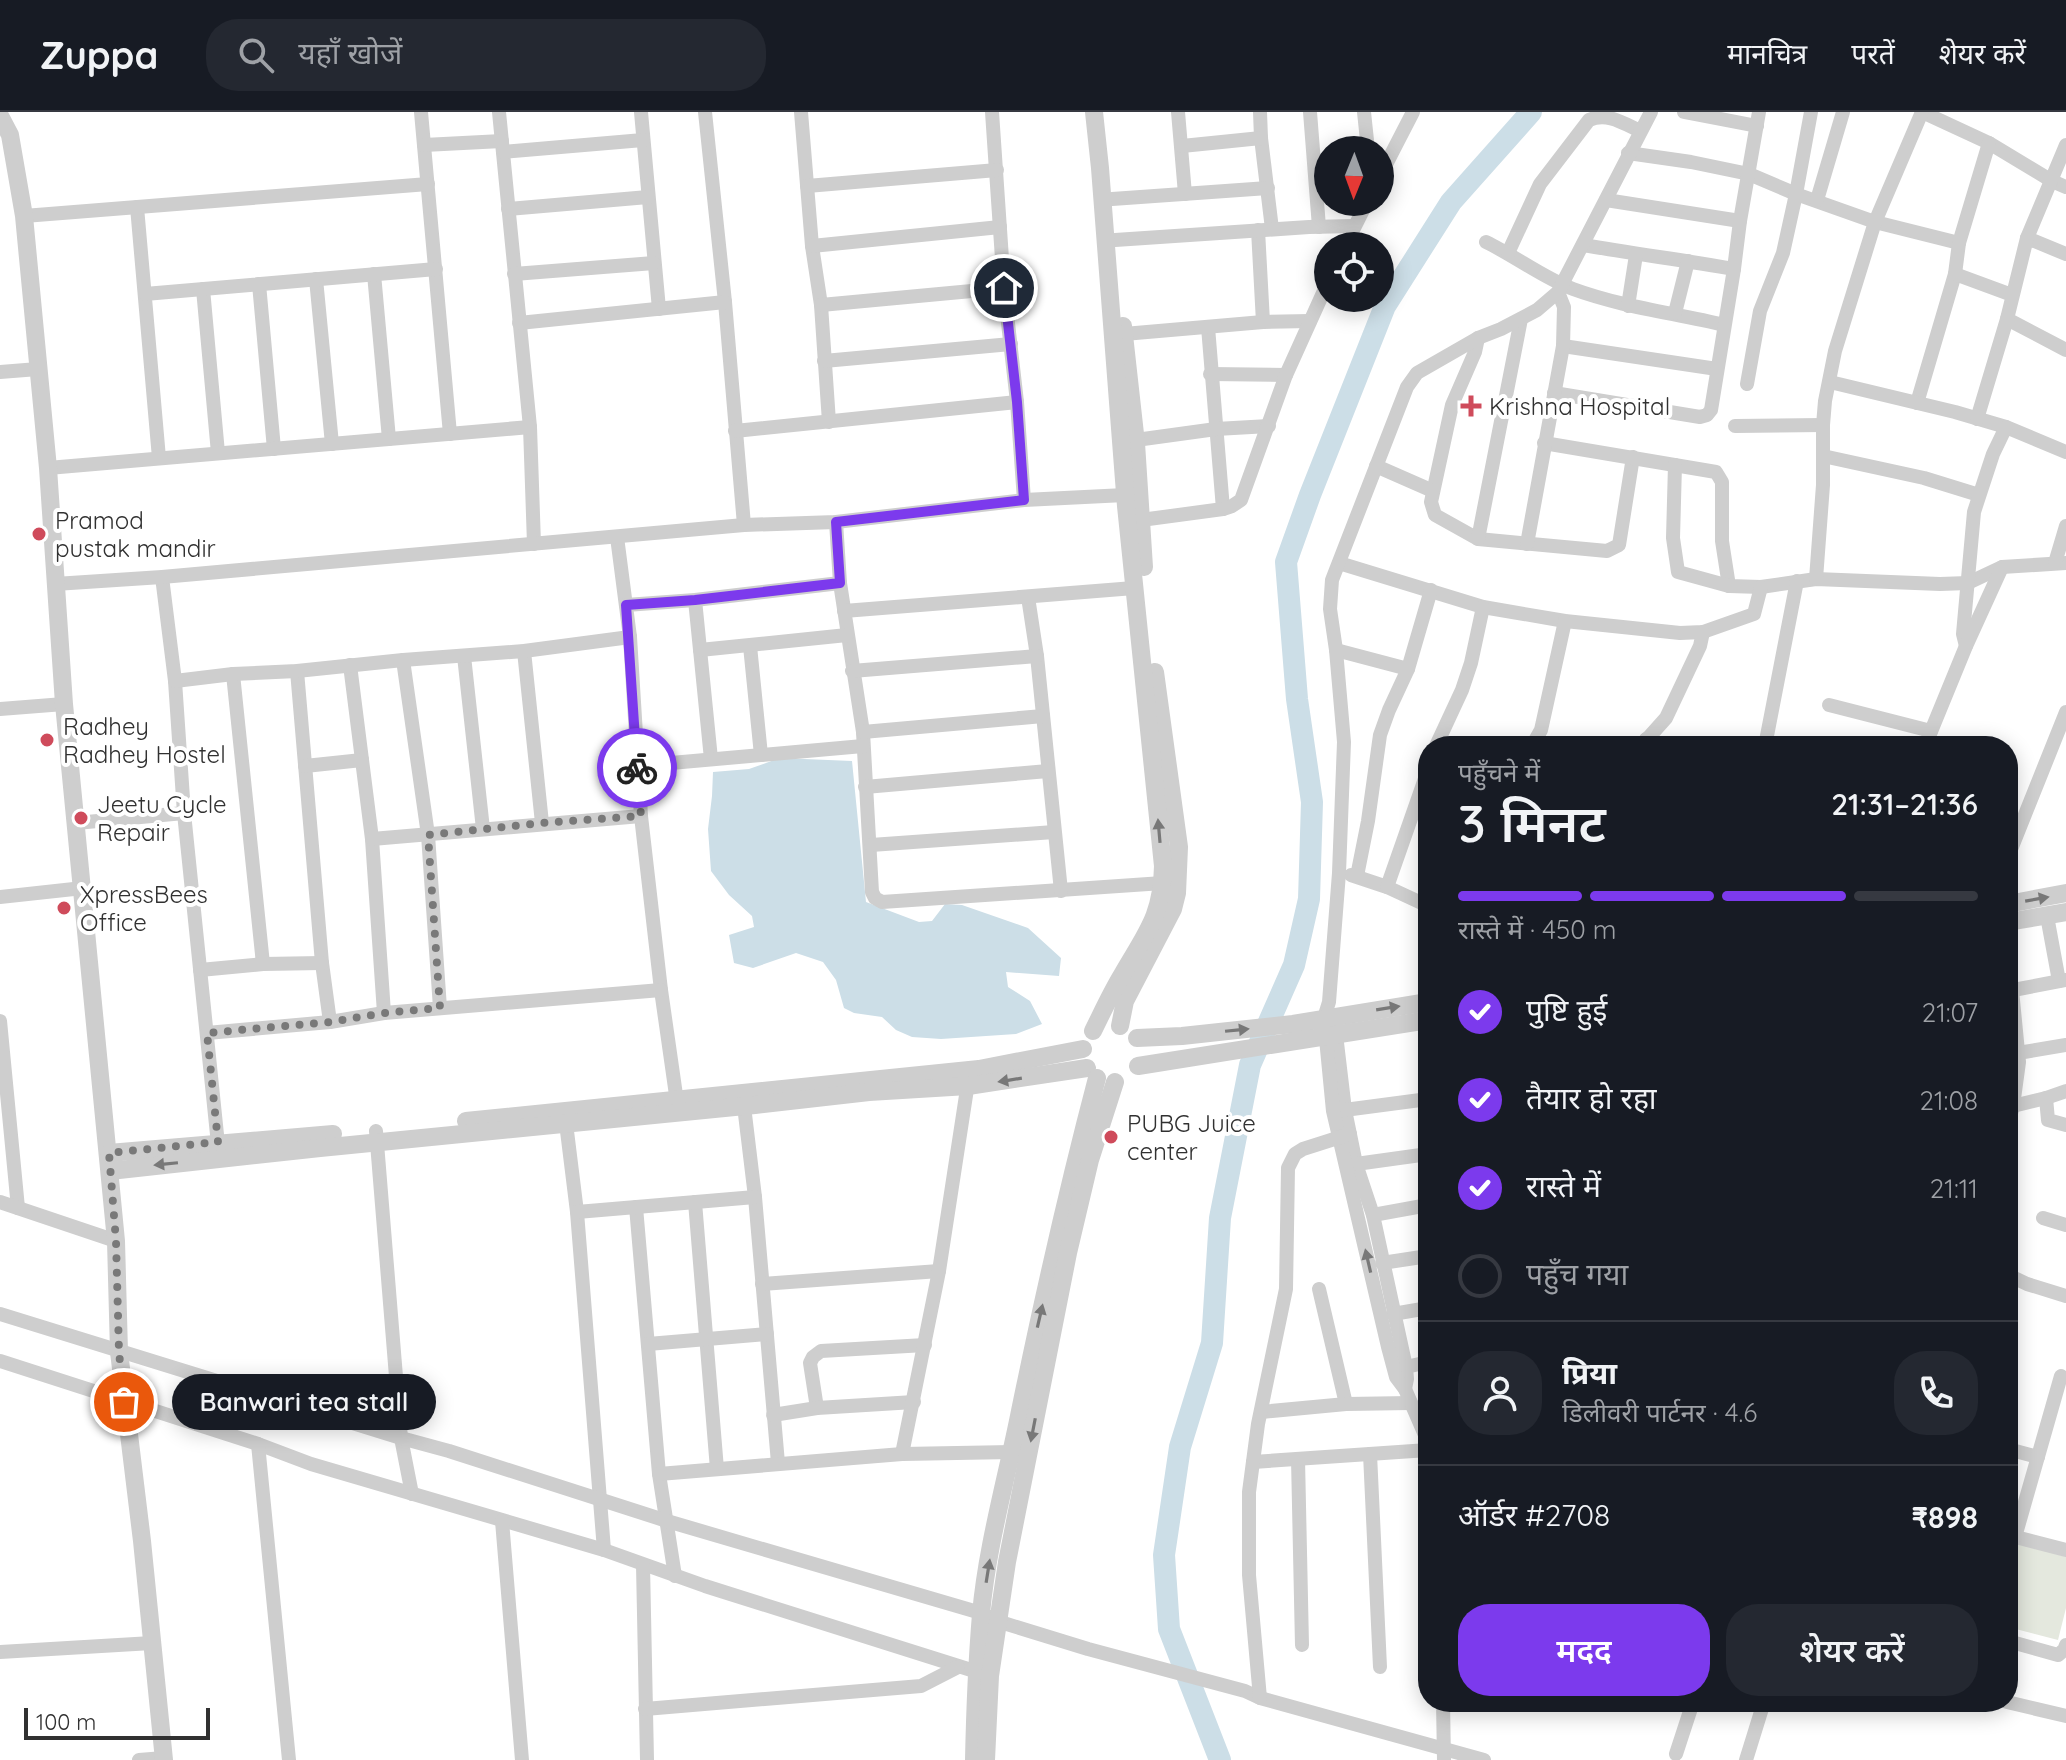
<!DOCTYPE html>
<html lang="hi">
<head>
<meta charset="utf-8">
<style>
	body { margin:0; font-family:Quicksand,"Noto Sans Devanagari",sans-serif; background:#242831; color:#f1f3f6; height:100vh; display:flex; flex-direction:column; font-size:30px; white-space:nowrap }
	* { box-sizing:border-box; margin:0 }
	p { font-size:26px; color:#9ea1a6 }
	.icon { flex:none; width:44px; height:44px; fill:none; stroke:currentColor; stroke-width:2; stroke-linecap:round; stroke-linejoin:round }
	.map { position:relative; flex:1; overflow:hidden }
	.sheet { position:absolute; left:1418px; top:624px; width:600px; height:976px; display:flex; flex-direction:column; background:#171b24; border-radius:32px; box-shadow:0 4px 20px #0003 }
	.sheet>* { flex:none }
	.needle { width:52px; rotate:181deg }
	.fabs { position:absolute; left:1314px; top:24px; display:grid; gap:16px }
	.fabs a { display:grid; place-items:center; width:80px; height:80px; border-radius:50%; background:#171b24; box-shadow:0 4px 20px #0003; font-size:40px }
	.scale { position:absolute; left:24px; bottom:20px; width:186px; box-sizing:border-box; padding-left:8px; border:4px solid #313131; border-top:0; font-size:22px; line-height:28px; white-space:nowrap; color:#313131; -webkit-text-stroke:6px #fff; paint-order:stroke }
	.pin { position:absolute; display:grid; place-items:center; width:68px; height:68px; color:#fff; margin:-34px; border:4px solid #fff; border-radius:50%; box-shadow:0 2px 8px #0007 }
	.courier { position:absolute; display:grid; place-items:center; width:80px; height:80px; margin:-40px; border:6px solid #7c3aed; border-radius:50%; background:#fff; color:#222; box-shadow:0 2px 10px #0007 }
	.bubble { position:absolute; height:56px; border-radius:28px; background:#171b24; box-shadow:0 4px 20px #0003; font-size:26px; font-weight:600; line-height:56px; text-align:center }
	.headline em { font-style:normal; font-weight:600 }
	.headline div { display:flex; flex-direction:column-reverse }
	.headline { display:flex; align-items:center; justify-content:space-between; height:136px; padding:0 40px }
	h1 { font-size:52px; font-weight:600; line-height:60px }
	.bar { display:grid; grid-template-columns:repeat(4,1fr); gap:12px 8px; align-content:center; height:96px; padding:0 40px }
	.bar i { height:10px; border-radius:6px; background:#363941 }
	.bar .selected { background:#7c3aed }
	.bar p { grid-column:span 4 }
	.line { display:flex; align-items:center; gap:20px; padding:0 40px; border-top:2px solid #363941 }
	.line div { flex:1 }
	.round { display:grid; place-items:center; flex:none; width:84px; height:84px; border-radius:32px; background:#242831 }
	ol { padding:0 40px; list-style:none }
	li { display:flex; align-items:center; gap:24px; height:88px }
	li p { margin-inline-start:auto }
	li .icon { padding:8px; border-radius:50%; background:#7c3aed; color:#fff; stroke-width:4 }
	li:last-child { color:#9ea1a6 }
	li i { width:44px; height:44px; border:4px solid #363941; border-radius:50% }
	.cta { display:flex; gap:16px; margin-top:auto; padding:16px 40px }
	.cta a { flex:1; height:92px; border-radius:32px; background:#7c3aed; color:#fff; font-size:32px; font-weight:600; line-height:92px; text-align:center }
	.cta a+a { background:#242831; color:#f1f3f6 }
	header { display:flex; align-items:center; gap:48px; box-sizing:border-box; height:112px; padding:0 40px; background:#171b24; border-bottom:2px solid #363941 }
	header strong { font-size:38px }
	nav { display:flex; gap:44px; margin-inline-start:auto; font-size:28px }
	.search { width:560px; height:72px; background:#242831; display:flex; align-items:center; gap:20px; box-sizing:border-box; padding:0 28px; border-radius:32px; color:#9ea1a6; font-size:30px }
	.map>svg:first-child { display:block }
	.green { fill:#e4e8de }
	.water { fill:#ccdee7 }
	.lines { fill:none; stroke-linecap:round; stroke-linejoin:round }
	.river { stroke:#ccdee7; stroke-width:22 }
	.minor { stroke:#cecece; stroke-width:14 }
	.tertiary { stroke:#cecece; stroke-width:18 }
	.oneway { fill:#787878 }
	.done { stroke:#797979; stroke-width:8; stroke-dasharray:0 14.4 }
	.route { stroke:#7c3aed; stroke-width:10 }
	.poi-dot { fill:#cf4b5b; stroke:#fff; stroke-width:3 }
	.labels { text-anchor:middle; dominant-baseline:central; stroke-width:8; stroke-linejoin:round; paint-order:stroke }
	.poi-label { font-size:24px; fill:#313131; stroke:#fff; text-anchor:start }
</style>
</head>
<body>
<header>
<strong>Zuppa</strong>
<div class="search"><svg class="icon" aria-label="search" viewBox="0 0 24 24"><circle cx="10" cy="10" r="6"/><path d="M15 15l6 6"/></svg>यहाँ खोजें</div>
<nav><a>मानचित्र</a><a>परतें</a><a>शेयर करें</a></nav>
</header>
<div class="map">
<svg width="2066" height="1648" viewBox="0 0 2066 1648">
	<rect width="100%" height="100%" fill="#fff"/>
	<path class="green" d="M 2008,1424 L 2066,1445 L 2066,1496 L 2058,1528 L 2008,1515 Z"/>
	<path class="water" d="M 780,646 L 852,649 L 866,790 L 919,810 L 932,809 L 945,792 L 962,793 L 1028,816 L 1061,846 L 1059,864 L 1006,860 L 1008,875 L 1030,889 L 1042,912 L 1016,922 L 941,927 L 912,925 L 896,918 L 882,905 L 854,901 L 844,896 L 836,868 L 823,850 L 796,841 L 753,856 L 734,851 L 729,823 L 754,815 L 752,804 L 729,783 L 711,759 L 708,717 L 712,684 L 713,660 L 749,657 Z"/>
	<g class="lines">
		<path class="river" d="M 1220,1648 L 1169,1517 L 1164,1443 L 1180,1335 L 1212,1231 L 1220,1106 L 1250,953 L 1294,853 L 1309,787 L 1312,690 L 1297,587 L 1286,450 L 1310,383 L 1385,194 L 1451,90 L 1531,0"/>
		<g class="minor">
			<path d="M 421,0 L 450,322"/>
			<path d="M 499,0 L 530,315 L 534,432"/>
			<path d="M 641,0 L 659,197"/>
			<path d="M 705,0 L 725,190 L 744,413"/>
			<path d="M 801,0 L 812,134 L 821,193 L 829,310"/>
			<path d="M 992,0 L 1004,176 L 1017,290 L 1024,388"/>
			<path d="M 1178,0 L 1185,82"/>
			<path d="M 1260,0 L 1261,26 L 1272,117"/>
			<path d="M 1310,0 L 1319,115"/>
			<path d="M 1364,0 L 1368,38"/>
			<path d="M 1684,0 L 1757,14"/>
			<path d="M 1922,0 L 1989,31 L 2052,69 L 2066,75"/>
			<path d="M 424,33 L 502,29"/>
			<path d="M 1182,34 L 1261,26"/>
			<path d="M 503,40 L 643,28"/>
			<path d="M 1628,41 L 1691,50 L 1749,62 L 1796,82 L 1875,110 L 1959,131 L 1955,162 L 1917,291"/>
			<path d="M 1380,64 L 1413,0"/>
			<path d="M 807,74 L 997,58"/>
			<path d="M 1112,87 L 1268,76"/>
			<path d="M 1606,88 L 1740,109"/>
			<path d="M 1817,88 L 1843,0"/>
			<path d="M 137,95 L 159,346"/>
			<path d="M 508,97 L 648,85"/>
			<path d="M 24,104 L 428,72"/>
			<path d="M 1258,118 L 1263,210"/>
			<path d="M 2027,126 L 2066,142"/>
			<path d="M 1115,128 L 1309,115 L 1354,114"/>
			<path d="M 1486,130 C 1515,144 1545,167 1573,177 C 1622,195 1674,201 1724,213"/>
			<path d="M 1959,131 L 1989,31"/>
			<path d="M 1584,133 C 1634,142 1684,148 1734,157"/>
			<path d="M 812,134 L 1000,115"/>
			<path d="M 1345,134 L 1367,90"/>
			<path d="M 1508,141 L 1540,72 L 1589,8 C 1607,0 1623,11 1640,19"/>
			<path d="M 374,162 L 389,327"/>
			<path d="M 514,162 L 654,151"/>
			<path d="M 1955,162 L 2012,183"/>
			<path d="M 316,167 L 332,332"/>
			<path d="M 259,172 L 274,337"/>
			<path d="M 203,177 L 218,341"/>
			<path d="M 145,182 L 436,157"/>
			<path d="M 821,193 L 1004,176"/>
			<path d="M 1628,194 L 1636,143"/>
			<path d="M 1675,201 L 1688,149"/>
			<path d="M 2007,207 L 2066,238"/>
			<path d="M 519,211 L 725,190"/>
			<path d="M 1208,215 L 1223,397"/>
			<path d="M 1124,222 L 1263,210 L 1310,209"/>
			<path d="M 1478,226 L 1475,240 L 1452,293 L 1431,390 L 1435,403 L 1478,427 L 1607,439 L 1619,433 L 1633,345"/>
			<path d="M 1563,234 L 1717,257"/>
			<path d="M 824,249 L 1011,232"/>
			<path d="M 0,260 L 38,257"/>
			<path d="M 1210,262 L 1286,263"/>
			<path d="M 1830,270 L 1955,300 L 2006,315 L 2066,340"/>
			<path d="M 1747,272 L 1760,199 L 1783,141 L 1796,82 L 1811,0"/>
			<path d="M 1554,281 L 1700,305 L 1707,303 L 1711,298 L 1734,157 L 1740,109 L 1759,0"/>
			<path d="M 1977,307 L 2007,207 L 2027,126 L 2066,33"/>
			<path d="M 1735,314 L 1823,313"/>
			<path d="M 735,319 L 1017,290"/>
			<path d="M 1136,328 L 1216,317 L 1269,314"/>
			<path d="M 1544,331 L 1716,360 L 1722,370 L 1722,429 L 1729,474"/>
			<path d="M 1823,344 L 1924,366 L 1979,383"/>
			<path d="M 1675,353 L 1673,426 L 1678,460 L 1729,474 L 1761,475 L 1816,467 L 1940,472 L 1968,471 L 2002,455 L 2066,451"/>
			<path d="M 1376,354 L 1433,379"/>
			<path d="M 48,356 L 530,315"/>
			<path d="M 1141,408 L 1223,397 L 1232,394 L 1241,388 L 1286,263 L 1328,170"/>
			<path d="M 836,410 L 840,471 L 863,620 L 872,780 L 875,786 L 882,790 L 1163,771"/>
			<path d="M 617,425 L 630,525 L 641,704 L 661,878 L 678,997"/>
			<path d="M 1478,427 L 1521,207"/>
			<path d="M 1527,432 L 1563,234 L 1564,195 L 1558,180"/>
			<path d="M 1339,451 L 1483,495 L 1565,509 L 1680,521 L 1703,520 L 1754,502 L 1761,475"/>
			<path d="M 2055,451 L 2066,414"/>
			<path d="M 162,465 L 175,569 L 184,701 L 219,1042"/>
			<path d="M 1816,467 L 1823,373 L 1823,313 L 1825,289 L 1835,239 L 1875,110 L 1922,0"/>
			<path d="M 55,472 L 162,465 L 744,413 L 836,410 L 1024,388 L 1125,383"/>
			<path d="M 1028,485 L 1037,544 L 1061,779"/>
			<path d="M 695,488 L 711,647"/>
			<path d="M 626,493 L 695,488 L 840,471"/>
			<path d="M 844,499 L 1134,476"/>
			<path d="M 750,534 L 761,643"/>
			<path d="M 1966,534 L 1963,522 L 1974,400 L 1993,342 L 2006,315"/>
			<path d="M 700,538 L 847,523"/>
			<path d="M 1336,538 L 1408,557"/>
			<path d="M 524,539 L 542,711"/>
			<path d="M 464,544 L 483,717"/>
			<path d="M 403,548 L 428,723 L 440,896"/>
			<path d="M 350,553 L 372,727 L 384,901"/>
			<path d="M 297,559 L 322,851 L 330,910"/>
			<path d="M 852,559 L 1037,544"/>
			<path d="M 233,562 L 263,852"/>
			<path d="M 175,569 L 233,562 L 297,559 L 403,548 L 524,539 L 630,525"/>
			<path d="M 1829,593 L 1931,619"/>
			<path d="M 0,597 L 64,592"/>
			<path d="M 863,620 L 1043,604"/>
			<path d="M 1646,627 L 1667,634"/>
			<path d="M 1436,634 L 1462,578 L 1471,551 L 1483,495"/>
			<path d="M 1532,634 L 1541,618 L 1565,509"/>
			<path d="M 1641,634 L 1666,606 L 1700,534 L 1703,520"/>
			<path d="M 1765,634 L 1797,469"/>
			<path d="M 1925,634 L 1966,534 L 2002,455"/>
			<path d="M 305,654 L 362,648"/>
			<path d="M 637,654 L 863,634"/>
			<path d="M 865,675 L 1048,659"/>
			<path d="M 76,711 L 184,701"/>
			<path d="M 372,727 L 641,704"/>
			<path d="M 871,733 L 1054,720"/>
			<path d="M 2008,745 L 2066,600"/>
			<path d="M 1351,763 L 1387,775 L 1428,794"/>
			<path d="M 1357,764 L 1368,709 L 1380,623 L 1389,598 L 1408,557 L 1431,478"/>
			<path d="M 1387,775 L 1428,658"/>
			<path d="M 0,785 L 83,776"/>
			<path d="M 2047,804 L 2059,869"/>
			<path d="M 200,858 L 263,852 L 322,851"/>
			<path d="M 2008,879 L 2066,868"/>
			<path d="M 0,909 L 18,1096"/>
			<path d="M 1335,914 L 1345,998 L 1356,1052 L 1373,1103 L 1406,1255 L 1407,1267 L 1405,1277"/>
			<path d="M 207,921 L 330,910 L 384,901 L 661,878"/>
			<path d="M 2018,941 L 2066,933"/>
			<path d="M 2046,986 L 2048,1008 L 2066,1013"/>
			<path d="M 744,994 L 755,1085 L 778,1351"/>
			<path d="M 2013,994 L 2046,986 L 2066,979"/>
			<path d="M 1337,999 L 1428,987"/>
			<path d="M 566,1011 L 577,1100 L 604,1438"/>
			<path d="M 2008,1012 L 2013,994 L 2019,950 L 2012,878"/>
			<path d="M 376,1019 L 401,1326 L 412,1382"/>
			<path d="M 1356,1052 L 1428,1042"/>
			<path d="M 0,1090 L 116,1129"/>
			<path d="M 695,1090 L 717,1357"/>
			<path d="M 636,1095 L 659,1362 L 675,1464"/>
			<path d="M 577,1100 L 755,1085"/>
			<path d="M 1373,1103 L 1428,1093"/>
			<path d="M 2043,1106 L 2066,1113"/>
			<path d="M 1382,1151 L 1428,1144"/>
			<path d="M 2008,1163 L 2027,1172 L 2066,1184"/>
			<path d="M 762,1172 L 939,1159"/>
			<path d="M 1319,1177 L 1346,1292"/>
			<path d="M 0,1202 L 401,1326 L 449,1339 L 667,1409 L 981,1501 L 997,1509 L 1088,1537 L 1245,1579 L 1260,1586 L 1484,1648"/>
			<path d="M 1393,1202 L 1428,1196"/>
			<path d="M 648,1232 L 767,1222"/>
			<path d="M 0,1249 L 258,1332 L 311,1352 L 604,1438 L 705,1474 L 987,1563"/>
			<path d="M 1406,1255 L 1428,1250"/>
			<path d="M 817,1296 L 810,1251 L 813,1245 L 821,1239 L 925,1233"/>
			<path d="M 1261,1300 L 1346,1292 L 1411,1291"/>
			<path d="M 773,1303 L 817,1296 L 914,1290"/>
			<path d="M 1428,1330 L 1405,1277 L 1396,1265 L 1388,1235 L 1333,999 L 1324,906 L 1329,890 L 1339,761 L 1344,630 L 1336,538 L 1330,497 L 1332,468 L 1407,275 L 1417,261 L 1478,226 L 1501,217 L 1537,198 L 1558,180 L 1651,0"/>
			<path d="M 258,1332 L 289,1648"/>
			<path d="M 2008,1337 L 2038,1345"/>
			<path d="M 902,1342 L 939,1159 L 969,964"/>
			<path d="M 1370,1342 L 1380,1555"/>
			<path d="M 1298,1347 L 1302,1533"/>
			<path d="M 1253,1350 L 1428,1338"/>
			<path d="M 659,1362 L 902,1342 L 1012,1340"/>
			<path d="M 502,1409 L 522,1648"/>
			<path d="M 2008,1423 L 2066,1438"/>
			<path d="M 2015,1425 L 2061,1264"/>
			<path d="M 643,1453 L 647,1648"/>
			<path d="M 2008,1529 L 2058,1543 L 2064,1538 L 2066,1533"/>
			<path d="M 0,1540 L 152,1531"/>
			<path d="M 1260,1586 L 1249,1463 L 1249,1380 L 1258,1312 L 1286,1177 L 1288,1056 L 1295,1042 L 1303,1037 L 1350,1022"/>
			<path d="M 1443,1590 L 1444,1648"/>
			<path d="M 2007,1590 L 2066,1604"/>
			<path d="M 645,1597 L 921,1574 L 958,1555"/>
			<path d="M 1676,1642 L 1693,1590"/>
			<path d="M 139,1648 L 164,1646"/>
			<path d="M 1746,1648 L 1764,1590"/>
		</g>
		<g class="tertiary">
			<path d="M 0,4 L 10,23 L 24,104 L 48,356 L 64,592 L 116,1129 L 119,1240 L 142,1429 L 164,1648"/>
			<path d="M 1123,214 L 1136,331 L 1144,455"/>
			<path d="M 2008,792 L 2066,781"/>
			<path d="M 2008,810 L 2066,800"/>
			<path d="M 1120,914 L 1125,889 L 1173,797 L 1177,781 L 1179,735 L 1155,560"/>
			<path d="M 1093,919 C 1102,901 1111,881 1122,863 C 1146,821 1162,805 1163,754 L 1126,394 L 1100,56 L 1094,0"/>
			<path d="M 1137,926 L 1182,924 L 1293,912 L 1428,890"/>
			<path d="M 1138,954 L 1428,908"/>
			<path d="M 466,1009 L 979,957 L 1083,937"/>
			<path d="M 109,1041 L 333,1022"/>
			<path d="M 110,1059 L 320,1036 L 755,993 L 869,980 L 968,974 L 1087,956"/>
			<path d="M 974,1648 C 975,1599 977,1551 981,1502 C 987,1434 1007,1365 1020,1299 C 1043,1187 1068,1076 1097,966"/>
			<path d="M 986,1648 L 990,1564 L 1007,1450 L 1068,1141 L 1090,1048 L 1115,970"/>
		</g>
	</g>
	<defs><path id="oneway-solid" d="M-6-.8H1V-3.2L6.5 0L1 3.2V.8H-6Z" transform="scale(2)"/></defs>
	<g class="oneway">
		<use href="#oneway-solid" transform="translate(1159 719) rotate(-95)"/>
		<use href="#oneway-solid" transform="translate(2037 787) rotate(-10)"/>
		<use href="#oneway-solid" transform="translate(1388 896) rotate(-9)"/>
		<use href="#oneway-solid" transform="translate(1237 918) rotate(-6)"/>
		<use href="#oneway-solid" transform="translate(1010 968) rotate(171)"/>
		<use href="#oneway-solid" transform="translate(166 1052) rotate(174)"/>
		<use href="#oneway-solid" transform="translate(1368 1149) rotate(-103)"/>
		<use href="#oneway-solid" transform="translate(1040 1204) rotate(-77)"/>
		<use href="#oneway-solid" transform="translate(1033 1318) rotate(101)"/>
		<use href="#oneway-solid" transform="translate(988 1459) rotate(-81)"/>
	</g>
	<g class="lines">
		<path class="done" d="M 124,1290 L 119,1240 L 116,1129 L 109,1041 L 218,1030 L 207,921 L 330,910 L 384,901 L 440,896 L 428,723 L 542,711 L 641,704 L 637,656"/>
		<path class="route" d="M 637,656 L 626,493 L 695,488 L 840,471 L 836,410 L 1024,388 L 1017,290 L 1004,176"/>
	</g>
	<g class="poi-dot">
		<path d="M1467 282h8v8h8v8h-8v8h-8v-8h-8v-8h8z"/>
		<circle cx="39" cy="422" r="8"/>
		<circle cx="47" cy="628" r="8"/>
		<circle cx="81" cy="706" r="8"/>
		<circle cx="64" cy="796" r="8"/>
		<circle cx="1111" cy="1025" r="8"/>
	</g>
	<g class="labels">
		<g class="poi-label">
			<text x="1489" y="294">Krishna Hospital</text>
			<text x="55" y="408">Pramod<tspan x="55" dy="28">pustak mandir</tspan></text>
			<text x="63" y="614">Radhey<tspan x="63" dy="28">Radhey Hostel</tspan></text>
			<text x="97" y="692">Jeetu Cycle<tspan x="97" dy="28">Repair</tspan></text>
			<text x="80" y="782">XpressBees<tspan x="80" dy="28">Office</tspan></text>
			<text x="1127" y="1011">PUBG Juice<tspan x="1127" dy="28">center</tspan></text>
		</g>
	</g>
</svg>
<div class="fabs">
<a><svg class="needle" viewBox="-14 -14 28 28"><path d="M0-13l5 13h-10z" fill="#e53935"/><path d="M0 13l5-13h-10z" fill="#9ea1a6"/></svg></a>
<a><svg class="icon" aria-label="locate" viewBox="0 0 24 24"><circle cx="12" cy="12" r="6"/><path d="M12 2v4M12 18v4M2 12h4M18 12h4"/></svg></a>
</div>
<div class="scale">100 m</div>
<div class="pin" style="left:124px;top:1290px;background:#ea580c"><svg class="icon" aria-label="bag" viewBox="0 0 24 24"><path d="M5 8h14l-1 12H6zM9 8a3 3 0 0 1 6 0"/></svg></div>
<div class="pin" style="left:1004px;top:176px;background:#1f2937"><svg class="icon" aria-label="home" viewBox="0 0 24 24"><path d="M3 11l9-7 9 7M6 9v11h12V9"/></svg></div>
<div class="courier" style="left:637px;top:656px"><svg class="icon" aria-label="bike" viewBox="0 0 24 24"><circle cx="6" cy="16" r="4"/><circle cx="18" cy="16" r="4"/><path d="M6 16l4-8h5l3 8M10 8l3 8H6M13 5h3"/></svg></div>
<div class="bubble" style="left:172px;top:1262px;width:264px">Banwari tea stall</div>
<section class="sheet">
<div class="headline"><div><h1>3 मिनट</h1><p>पहुँचने में</p></div><em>21:31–21:36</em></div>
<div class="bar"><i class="selected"></i><i class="selected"></i><i class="selected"></i><i></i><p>रास्ते में · 450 m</p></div>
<ol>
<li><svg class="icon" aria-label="check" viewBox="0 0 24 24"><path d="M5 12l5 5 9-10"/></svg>पुष्टि हुई<p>21:07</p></li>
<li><svg class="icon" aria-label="check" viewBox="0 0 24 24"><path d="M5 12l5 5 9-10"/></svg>तैयार हो रहा<p>21:08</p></li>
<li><svg class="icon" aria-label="check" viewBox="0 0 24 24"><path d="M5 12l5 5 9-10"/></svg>रास्ते में<p>21:11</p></li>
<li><i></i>पहुँच गया</li>
</ol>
<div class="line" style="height:144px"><a class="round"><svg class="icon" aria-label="person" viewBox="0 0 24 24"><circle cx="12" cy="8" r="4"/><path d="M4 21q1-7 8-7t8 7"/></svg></a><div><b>प्रिया</b><p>डिलीवरी पार्टनर · 4.6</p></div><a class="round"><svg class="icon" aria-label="phone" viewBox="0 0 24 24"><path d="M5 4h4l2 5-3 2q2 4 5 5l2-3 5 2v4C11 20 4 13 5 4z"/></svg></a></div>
<div class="line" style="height:104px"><div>ऑर्डर #2708</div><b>₹898</b></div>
<div class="cta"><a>मदद</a><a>शेयर करें</a></div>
</section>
</div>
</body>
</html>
